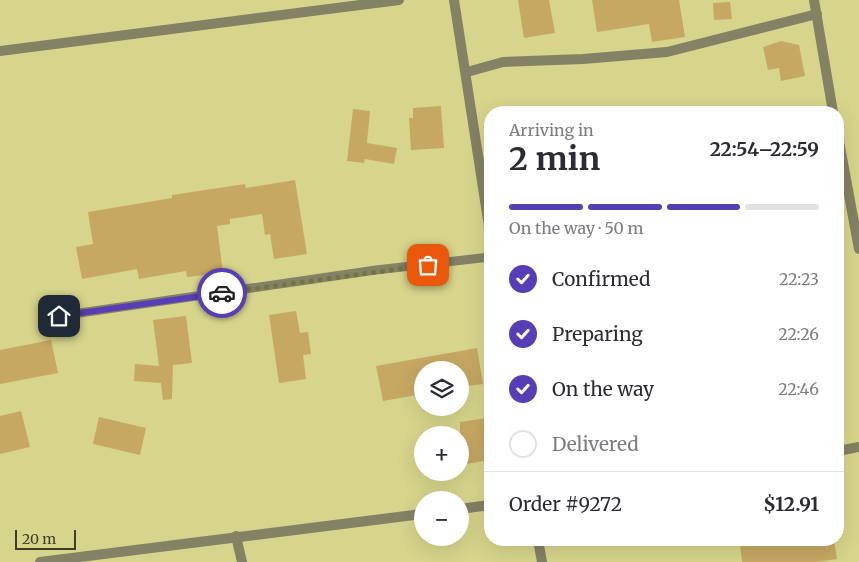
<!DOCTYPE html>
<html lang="en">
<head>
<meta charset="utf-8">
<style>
	body { margin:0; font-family:Merriweather,serif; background:#f7f7f7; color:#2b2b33; height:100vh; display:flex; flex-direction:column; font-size:19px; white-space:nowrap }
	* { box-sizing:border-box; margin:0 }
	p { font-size:16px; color:#7c7c81 }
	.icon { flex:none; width:28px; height:28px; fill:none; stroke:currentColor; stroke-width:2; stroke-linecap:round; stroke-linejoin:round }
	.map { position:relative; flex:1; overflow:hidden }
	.side { position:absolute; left:484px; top:106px; width:360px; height:440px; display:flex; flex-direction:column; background:#fff; border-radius:20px; box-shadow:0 5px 20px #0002 }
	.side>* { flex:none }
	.tools { position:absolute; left:414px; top:361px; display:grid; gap:10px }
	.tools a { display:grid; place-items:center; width:55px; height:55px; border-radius:50%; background:#fff; box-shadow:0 5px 20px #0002; font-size:25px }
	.scale { position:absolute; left:15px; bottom:12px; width:61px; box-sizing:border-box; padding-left:5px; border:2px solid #3f3e20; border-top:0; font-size:14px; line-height:18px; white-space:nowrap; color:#3f3e20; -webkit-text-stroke:4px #d7d58b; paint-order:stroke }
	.pin { position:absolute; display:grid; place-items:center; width:42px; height:42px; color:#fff; margin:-21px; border-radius:10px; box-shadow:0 2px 8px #0006 }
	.courier { position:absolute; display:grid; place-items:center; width:50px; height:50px; margin:-25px; border:4px solid #583eb6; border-radius:50%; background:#fff; color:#222; box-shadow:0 1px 6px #0007 }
	.overview em { font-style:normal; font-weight:700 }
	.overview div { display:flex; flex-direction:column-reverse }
	.overview { display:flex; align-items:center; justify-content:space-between; height:85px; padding:0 25px }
	h1 { font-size:32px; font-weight:700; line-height:38px }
	.bar { display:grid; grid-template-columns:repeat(4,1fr); gap:8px 5px; align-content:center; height:60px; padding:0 25px }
	.bar i { height:6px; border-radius:4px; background:#e1e1e2 }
	.bar .current { background:#583eb6 }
	.bar p { grid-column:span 4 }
	.line { display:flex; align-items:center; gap:12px; padding:0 25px; border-top:1px solid #e1e1e2 }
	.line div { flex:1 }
	ol { padding:0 25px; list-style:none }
	li { display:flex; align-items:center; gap:15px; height:55px }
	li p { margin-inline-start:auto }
	li .icon { padding:5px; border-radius:50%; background:#583eb6; color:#fff; stroke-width:4 }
	li:last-child { color:#7c7c81 }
	li i { width:28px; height:28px; border:2px solid #e1e1e2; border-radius:50% }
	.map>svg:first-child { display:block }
	.building { fill:#c6a863 }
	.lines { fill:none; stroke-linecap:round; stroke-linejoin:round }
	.lane { stroke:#838264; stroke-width:9 }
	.street { stroke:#838264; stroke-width:10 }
	.done { stroke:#747345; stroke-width:5; stroke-dasharray:0 9 }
	.route { stroke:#583eb6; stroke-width:6 }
</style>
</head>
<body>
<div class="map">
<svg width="859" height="562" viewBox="0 0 859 562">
	<rect width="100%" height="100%" fill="#d7d58b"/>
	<g class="building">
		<path d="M 518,0 L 549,0 L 555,33 L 524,38 Z"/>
		<path d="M 592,0 L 679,0 L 685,37 L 652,42 L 649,24 L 597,32 Z"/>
		<path d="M 730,2 L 732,19 L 714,20 L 713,3 Z"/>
		<path d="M 781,41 L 799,45 L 805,76 L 781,81 L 779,68 L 768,70 L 763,47 Z"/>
		<path d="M 441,106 L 444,148 L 411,150 L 409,118 L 413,118 L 413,108 Z"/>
		<path d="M 353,109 L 370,111 L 367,143 L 397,148 L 394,164 L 365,159 L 364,163 L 347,161 Z"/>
		<path d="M 295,180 L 307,254 L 274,259 L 270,234 L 265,235 L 262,214 L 230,219 L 230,224 L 217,226 L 223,273 L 187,277 L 186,271 L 139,279 L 137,269 L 82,279 L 76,247 L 93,244 L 88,212 L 172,198 L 172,195 L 245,184 L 246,188 Z"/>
		<path d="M 296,311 L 300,333 L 308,332 L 311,354 L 303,355 L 306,379 L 279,383 L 269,315 Z"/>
		<path d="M 186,316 L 192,363 L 173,365 L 172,399 L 163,400 L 161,383 L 134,381 L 135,364 L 159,366 L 153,320 Z"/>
		<path d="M 51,340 L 58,373 L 0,384 L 0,350 Z"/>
		<path d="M 477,348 L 483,384 L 460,387 L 460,370 L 422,370 L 422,394 L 383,401 L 376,366 Z"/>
		<path d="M 21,411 L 30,447 L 0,454 L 0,416 Z"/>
		<path d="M 99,417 L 146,428 L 140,455 L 93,444 Z"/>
		<path d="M 487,418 L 490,438 L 490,460 L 460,465 L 460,422 Z"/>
		<path d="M 772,540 L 834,540 L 837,559 L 815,562 L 742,562 L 740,544 Z"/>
	</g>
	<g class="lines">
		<path class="lane" d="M 59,316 L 376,270 L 490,257"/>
		<g class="street">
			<path d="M 454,0 L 490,233"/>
			<path d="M 814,0 L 833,112"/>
			<path d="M 0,51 L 399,0"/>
			<path d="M 467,72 L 503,62 L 583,59 L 667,52 L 817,14"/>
			<path d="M 838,136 L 859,249"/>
			<path d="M 838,451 L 859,447"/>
			<path d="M 460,509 L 490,505"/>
			<path d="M 236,536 L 242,562"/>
			<path d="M 538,540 L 542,562"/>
			<path d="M 40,562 L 422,514"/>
		</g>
	</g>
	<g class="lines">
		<path class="done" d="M 222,293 L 428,265"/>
		<path class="route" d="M 59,316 L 222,293"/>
	</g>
</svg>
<div class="tools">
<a><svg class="icon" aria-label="layers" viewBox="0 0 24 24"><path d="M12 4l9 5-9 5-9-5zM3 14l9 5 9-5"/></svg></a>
<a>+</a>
<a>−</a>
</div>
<div class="scale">20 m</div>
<div class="pin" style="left:428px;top:265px;background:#ea580c"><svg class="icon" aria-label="bag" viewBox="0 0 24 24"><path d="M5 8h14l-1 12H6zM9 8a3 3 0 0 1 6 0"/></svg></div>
<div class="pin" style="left:59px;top:316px;background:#1f2937"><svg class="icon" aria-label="home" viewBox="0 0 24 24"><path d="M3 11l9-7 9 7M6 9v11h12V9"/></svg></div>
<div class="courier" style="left:222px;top:293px"><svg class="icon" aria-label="car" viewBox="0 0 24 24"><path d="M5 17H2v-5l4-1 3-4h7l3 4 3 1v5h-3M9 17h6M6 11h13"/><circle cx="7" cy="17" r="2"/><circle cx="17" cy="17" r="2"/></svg></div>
<section class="side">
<div class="overview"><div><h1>2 min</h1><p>Arriving in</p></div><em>22:54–22:59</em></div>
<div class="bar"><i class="current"></i><i class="current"></i><i class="current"></i><i></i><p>On the way · 50 m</p></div>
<ol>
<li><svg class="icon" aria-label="check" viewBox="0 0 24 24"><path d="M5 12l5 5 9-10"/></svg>Confirmed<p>22:23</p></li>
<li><svg class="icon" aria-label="check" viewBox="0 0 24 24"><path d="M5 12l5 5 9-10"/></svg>Preparing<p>22:26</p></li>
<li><svg class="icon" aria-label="check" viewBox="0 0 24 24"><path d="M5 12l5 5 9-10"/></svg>On the way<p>22:46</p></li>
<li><i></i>Delivered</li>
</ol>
<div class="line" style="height:65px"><div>Order #9272</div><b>$12.91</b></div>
</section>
</div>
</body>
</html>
